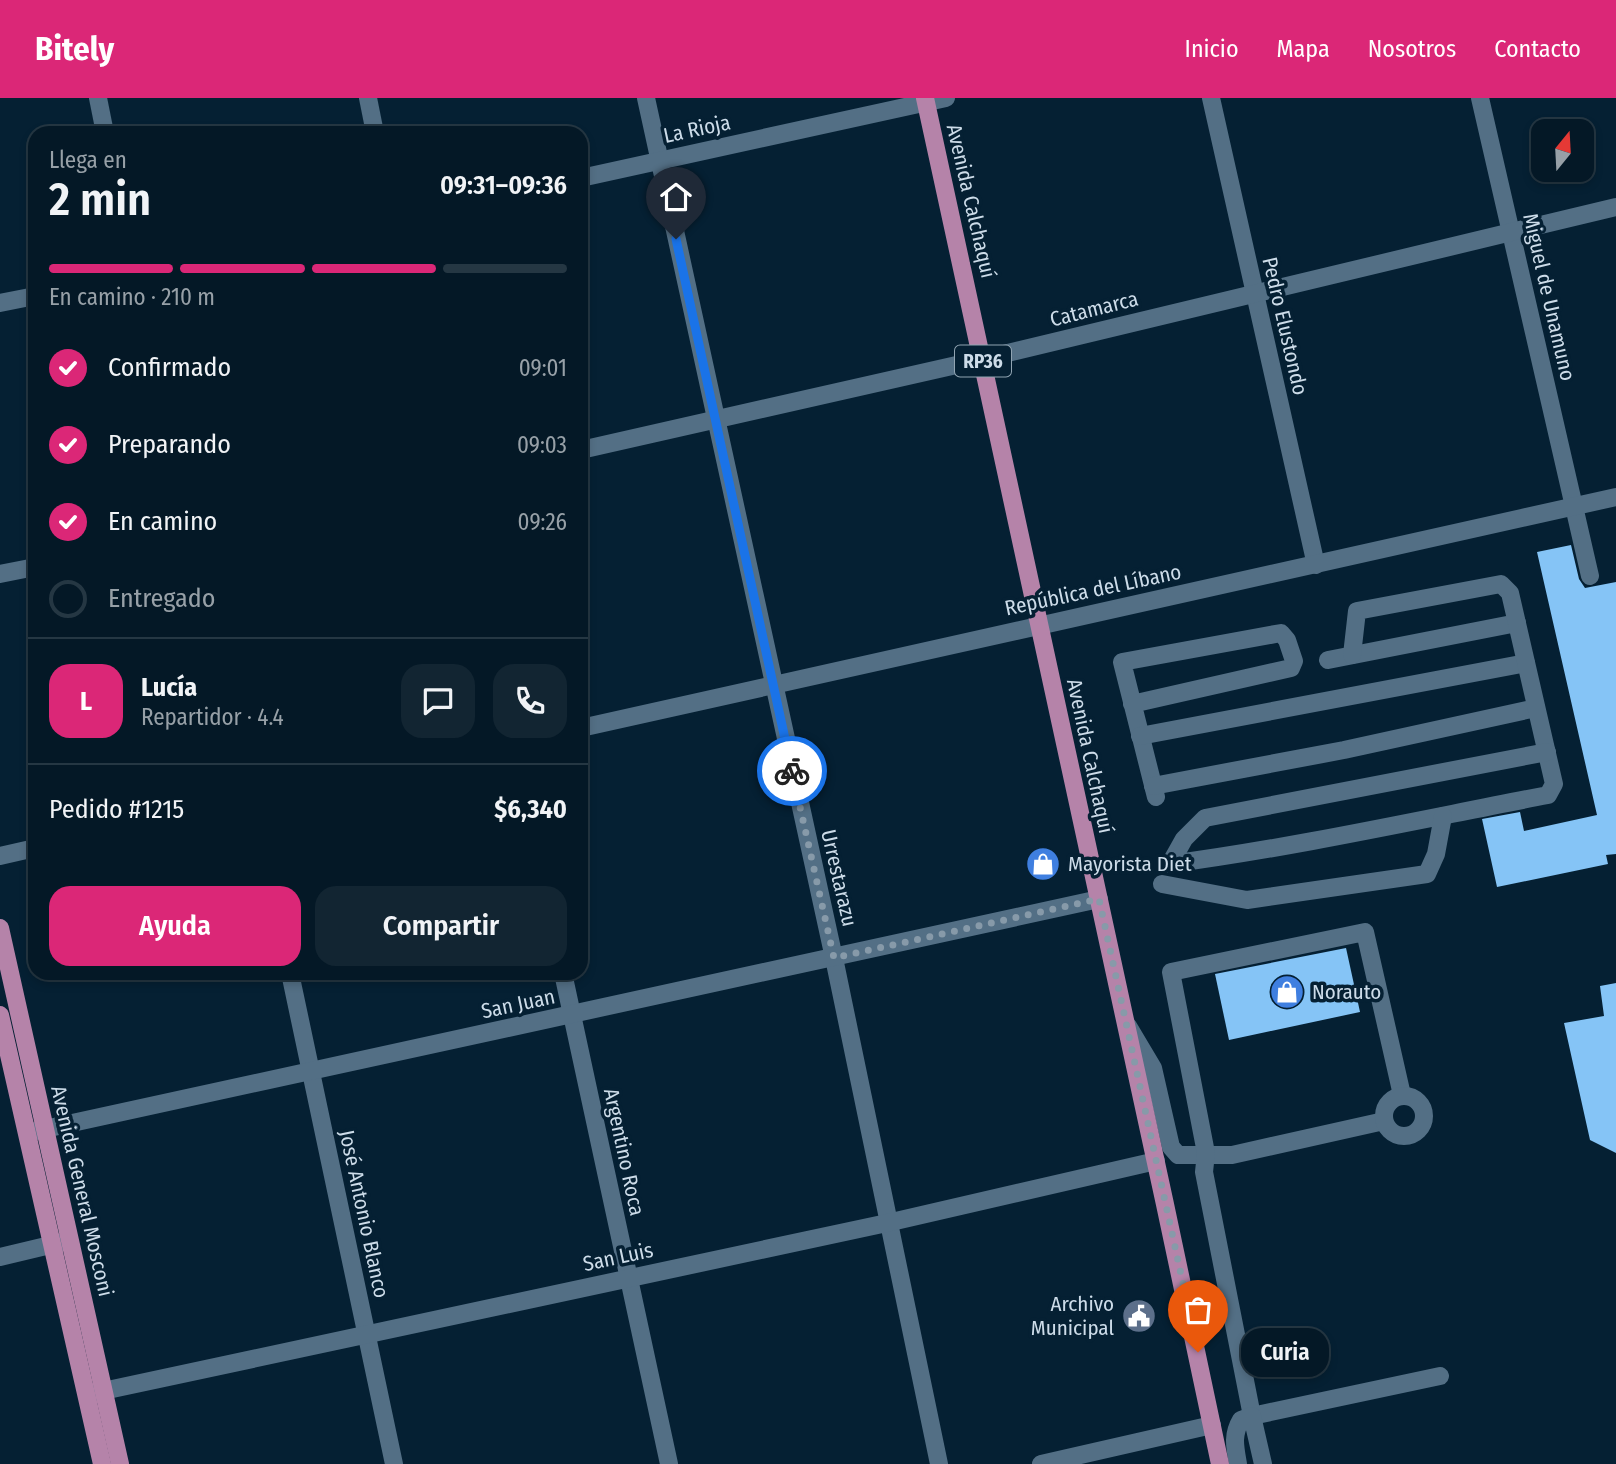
<!DOCTYPE html>
<html lang="es">
<head>
<meta charset="utf-8">
<style>
	body { margin:0; font-family:"Fira Sans Condensed",sans-serif; background:#122532; color:#f1f3f6; height:100vh; display:flex; flex-direction:column; font-size:26px; white-space:nowrap }
	* { box-sizing:border-box; margin:0 }
	p { font-size:23px; color:#97a0a7 }
	.icon { flex:none; width:38px; height:38px; fill:none; stroke:currentColor; stroke-width:2; stroke-linecap:round; stroke-linejoin:round }
	.map { position:relative; flex:1; overflow:hidden }
	.details { position:absolute; left:28px; top:28px; width:560px; height:854px; display:flex; flex-direction:column; background:#041826; border-radius:21px; box-shadow:0 4px 10px #0003,0 0 0 2px #253743 }
	.details>* { flex:none }
	.needle { width:46px; rotate:18deg }
	.fabs { position:absolute; left:1531px; top:21px; display:grid; gap:14px }
	.fabs a { display:grid; place-items:center; width:63px; height:63px; border-radius:14px; background:#041826; box-shadow:0 4px 10px #0003,0 0 0 2px #253743; font-size:35px }
	.pin { position:absolute; display:grid; place-items:center; width:60px; height:60px; color:#fff; margin:-72px -30px; border-radius:50% 50% 50% 0; rotate:-45deg; box-shadow:0 0 7px #0007 }
	.pin .icon { rotate:45deg }
	.courier { position:absolute; display:grid; place-items:center; width:70px; height:70px; margin:-35px; border:5px solid #1a73e8; border-radius:50%; background:#fff; color:#222; box-shadow:0 2px 9px #0007 }
	.bubble { position:absolute; height:49px; border-radius:21px; background:#041826; box-shadow:0 4px 10px #0003,0 0 0 2px #253743; font-size:23px; font-weight:600; line-height:49px; text-align:center }
	.summary em { font-style:normal; font-weight:600 }
	.summary div { display:flex; flex-direction:column-reverse }
	.summary { display:flex; align-items:center; justify-content:space-between; height:119px; padding:0 21px }
	h1 { font-size:46px; font-weight:600; line-height:52px }
	.bar { display:grid; grid-template-columns:repeat(4,1fr); gap:10px 7px; align-content:center; height:84px; padding:0 21px }
	.bar i { height:9px; border-radius:5px; background:#253743 }
	.bar .on { background:#db2777 }
	.bar p { grid-column:span 4 }
	.line { display:flex; align-items:center; gap:18px; padding:0 21px; border-top:2px solid #253743 }
	.line div { flex:1 }
	.round { display:grid; place-items:center; flex:none; width:74px; height:74px; border-radius:21px; background:#122532 }
	ol { padding:0 21px; list-style:none }
	li { display:flex; align-items:center; gap:21px; height:77px }
	li p { margin-inline-start:auto }
	li .icon { padding:7px; border-radius:50%; background:#db2777; color:#fff; stroke-width:4 }
	li:last-child { color:#97a0a7 }
	li i { width:38px; height:38px; border:4px solid #253743; border-radius:50% }
	.cta { display:flex; gap:14px; margin-top:auto; padding:14px 21px }
	.cta a { flex:1; height:80px; border-radius:21px; background:#db2777; color:#fff; font-size:28px; font-weight:600; line-height:80px; text-align:center }
	.cta a+a { background:#122532; color:#f1f3f6 }
	header { display:flex; align-items:center; gap:42px; box-sizing:border-box; height:98px; padding:0 35px; background:#db2777; color:#fff }
	header strong { font-size:33px }
	nav { display:flex; gap:38px; margin-inline-start:auto; font-size:24px }
	.map>svg:first-child { display:block }
	.building { fill:#85c4f6 }
	.lines { fill:none; stroke-linecap:round; stroke-linejoin:round }
	.minor { stroke:#536f85; stroke-width:18 }
	.major { stroke:#b583a9; stroke-width:18 }
	.done { stroke:#879aa9; stroke-width:7; stroke-dasharray:0 12.6 }
	.route { stroke:#1a73e8; stroke-width:9 }
	.labels { text-anchor:middle; dominant-baseline:central; stroke-width:7; stroke-linejoin:round; paint-order:stroke }
	.shield { fill:#052033; stroke:#91a4b2; stroke-width:2 }
	.shield-label { font-size:19px; font-weight:bold; fill:#cddce9 }
	.street-label { font-size:21px; fill:#cddce9; stroke:#052033 }
	.poi-label { font-size:21px; fill:#cddce9; stroke:#052033; text-anchor:start }
</style>
</head>
<body>
<header>
<strong>Bitely</strong>
<nav><a>Inicio</a><a>Mapa</a><a>Nosotros</a><a>Contacto</a></nav>
</header>
<div class="map">
<svg width="1616" height="1366" viewBox="0 0 1616 1366">
	<rect width="100%" height="100%" fill="#052033"/>
	<g class="building">
		<path d="M 1571,447 L 1579,481 L 1585,490 L 1616,484 L 1616,756 L 1606,757 L 1608,766 L 1497,789 L 1482,721 L 1520,714 L 1524,733 L 1597,717 L 1537,454 Z"/>
		<path d="M 1346,850 L 1360,914 L 1229,942 L 1215,876 Z"/>
		<path d="M 1616,885 L 1616,1055 L 1590,1042 L 1564,925 L 1604,918 L 1600,888 Z"/>
	</g>
	<g class="lines">
		<g class="minor">
			<path d="M 98,0 L 105,35"/>
			<path d="M 368,0 L 375,35"/>
			<path d="M 646,0 L 834,860 L 939,1366"/>
			<path d="M 1211,0 L 1316,467"/>
			<path d="M 1480,0 L 1590,478"/>
			<path d="M 581,80 L 946,0"/>
			<path d="M 0,205 L 35,198"/>
			<path d="M 581,352 L 983,261 L 1616,109"/>
			<path d="M 0,476 L 35,469"/>
			<path d="M 1328,562 L 1517,525"/>
			<path d="M 1132,606 L 1291,570 L 1294,563 L 1287,542 L 1281,535 L 1122,564 L 1156,699"/>
			<path d="M 581,630 L 1616,399"/>
			<path d="M 1140,638 L 1526,565"/>
			<path d="M 1153,688 L 1344,652 L 1536,610"/>
			<path d="M 0,758 L 35,750"/>
			<path d="M 1170,766 C 1297,749 1423,721 1548,697 L 1554,686 L 1510,495 L 1501,486 L 1357,513 L 1352,557"/>
			<path d="M 1170,766 L 1184,741 L 1205,720 L 1547,654"/>
			<path d="M 1162,786 L 1247,802 L 1427,776 L 1436,756 L 1443,718"/>
			<path d="M 290,875 L 394,1366"/>
			<path d="M 563,875 L 669,1366"/>
			<path d="M 1128,928 L 1153,970 L 1171,1049 L 1178,1057 L 1232,1057 L 1384,1023"/>
			<path d="M 1402,997 L 1365,834 L 1171,874 L 1206,1055 L 1204,1074 L 1252,1318 L 1440,1278"/>
			<circle cx="1404" cy="1018" r="20"/>
			<path d="M 31,1034 L 1099,801"/>
			<path d="M 0,1159 L 67,1143"/>
			<path d="M 89,1296 L 887,1125 L 1156,1063"/>
			<path d="M 1041,1366 L 1212,1327"/>
			<path d="M 1238,1366 C 1235,1349 1232,1337 1241,1322 L 1252,1318 L 1263,1366"/>
		</g>
		<g class="major">
			<path d="M 925,0 C 1021,456 1125,910 1220,1366"/>
			<path d="M 0,830 L 120,1366"/>
			<path d="M 0,917 L 102,1366"/>
		</g>
	</g>
	<g class="lines">
		<path class="done" d="M 792,673 L 834,860 L 1099,801 L 1198,1254"/>
		<path class="route" d="M 676,141 L 792,673"/>
	</g>
	<defs>
		<g id="shop-disc" transform="scale(1.75)"><circle r="9.5" fill="#3f7fe0" stroke="#052033"/><path d="M-5-2.5h2.3a2.7 3.5 0 0 1 5.4 0H5L5.5 6h-11ZM-1.5-2.5h3a1.5 2.3 0 0 0-3 0Z" fill="#fff"/></g>
		<g id="civic-disc" transform="scale(1.75)"><circle r="9.5" fill="#5c6f8a" stroke="#052033"/><path d="M-.6-6.5H3V-4.5H.6V-3L4-1V1h2V6H-6V1h2V-1L-.6-3ZM-1.2 2.5V6h2.4V2.5Z" fill="#fff"/></g>
	</defs>
	<g fill-rule="evenodd">
		<use href="#shop-disc" x="1043" y="766"/>
		<use href="#shop-disc" x="1287" y="894"/>
		<use href="#civic-disc" x="1139" y="1218"/>
	</g>
	<g class="labels">
		<rect class="shield" x="955" y="247.5" width="56" height="31" rx="5"/>
		<g class="shield-label">
			<text x="983" y="263">RP36</text>
		</g>
		<g class="street-label">
			<text transform="translate(697 31) rotate(-12)">La Rioja</text>
			<text transform="translate(971 103) rotate(77)">Avenida Calchaquí</text>
			<text transform="translate(1549 199) rotate(77)">Miguel de Unamuno</text>
			<text transform="translate(1094 211) rotate(-14)">Catamarca</text>
			<text transform="translate(1285 228) rotate(77)">Pedro Elustondo</text>
			<text transform="translate(1093 492) rotate(-12)">República del Líbano</text>
			<text transform="translate(1090 658) rotate(78)">Avenida Calchaquí</text>
			<text transform="translate(839 780) rotate(77)">Urrestarazu</text>
			<text transform="translate(518 906) rotate(-12)">San Juan</text>
			<text transform="translate(624 1054) rotate(78)">Argentino Roca</text>
			<text transform="translate(82 1093) rotate(77)">Avenida General Mosconi</text>
			<text transform="translate(364 1116) rotate(78)">José Antonio Blanco</text>
			<text transform="translate(618 1159) rotate(-12)">San Luis</text>
		</g>
		<g class="poi-label">
			<text x="1068" y="766">Mayorista Diet</text>
			<text x="1312" y="894">Norauto</text>
			<text x="1114" y="1206" text-anchor="end">Archivo<tspan x="1114" dy="24">Municipal</tspan></text>
		</g>
	</g>
</svg>
<div class="fabs">
<a><svg class="needle" viewBox="-14 -14 28 28"><path d="M0-13l5 13h-10z" fill="#e53935"/><path d="M0 13l5-13h-10z" fill="#97a0a7"/></svg></a>
</div>
<div class="pin" style="left:1198px;top:1254px;background:#ea580c"><svg class="icon" aria-label="bag" viewBox="0 0 24 24"><path d="M5 8h14l-1 12H6zM9 8a3 3 0 0 1 6 0"/></svg></div>
<div class="pin" style="left:676px;top:141px;background:#1f2937"><svg class="icon" aria-label="home" viewBox="0 0 24 24"><path d="M3 11l9-7 9 7M6 9v11h12V9"/></svg></div>
<div class="courier" style="left:792px;top:673px"><svg class="icon" aria-label="bike" viewBox="0 0 24 24"><circle cx="6" cy="16" r="4"/><circle cx="18" cy="16" r="4"/><path d="M6 16l4-8h5l3 8M10 8l3 8H6M13 5h3"/></svg></div>
<div class="bubble" style="left:1241px;top:1230px;width:88px">Curia</div>
<section class="details">
<div class="summary"><div><h1>2 min</h1><p>Llega en</p></div><em>09:31–09:36</em></div>
<div class="bar"><i class="on"></i><i class="on"></i><i class="on"></i><i></i><p>En camino · 210 m</p></div>
<ol>
<li><svg class="icon" aria-label="check" viewBox="0 0 24 24"><path d="M5 12l5 5 9-10"/></svg>Confirmado<p>09:01</p></li>
<li><svg class="icon" aria-label="check" viewBox="0 0 24 24"><path d="M5 12l5 5 9-10"/></svg>Preparando<p>09:03</p></li>
<li><svg class="icon" aria-label="check" viewBox="0 0 24 24"><path d="M5 12l5 5 9-10"/></svg>En camino<p>09:26</p></li>
<li><i></i>Entregado</li>
</ol>
<div class="line" style="height:126px"><b class="round" style="background:#db2777;color:#fff">L</b><div><b>Lucía</b><p>Repartidor · 4.4</p></div><a class="round"><svg class="icon" aria-label="chat" viewBox="0 0 24 24"><path d="M4 5h16v11H9l-5 4z"/></svg></a><a class="round"><svg class="icon" aria-label="phone" viewBox="0 0 24 24"><path d="M5 4h4l2 5-3 2q2 4 5 5l2-3 5 2v4C11 20 4 13 5 4z"/></svg></a></div>
<div class="line" style="height:91px"><div>Pedido #1215</div><b>$6,340</b></div>
<div class="cta"><a>Ayuda</a><a>Compartir</a></div>
</section>
</div>
</body>
</html>
